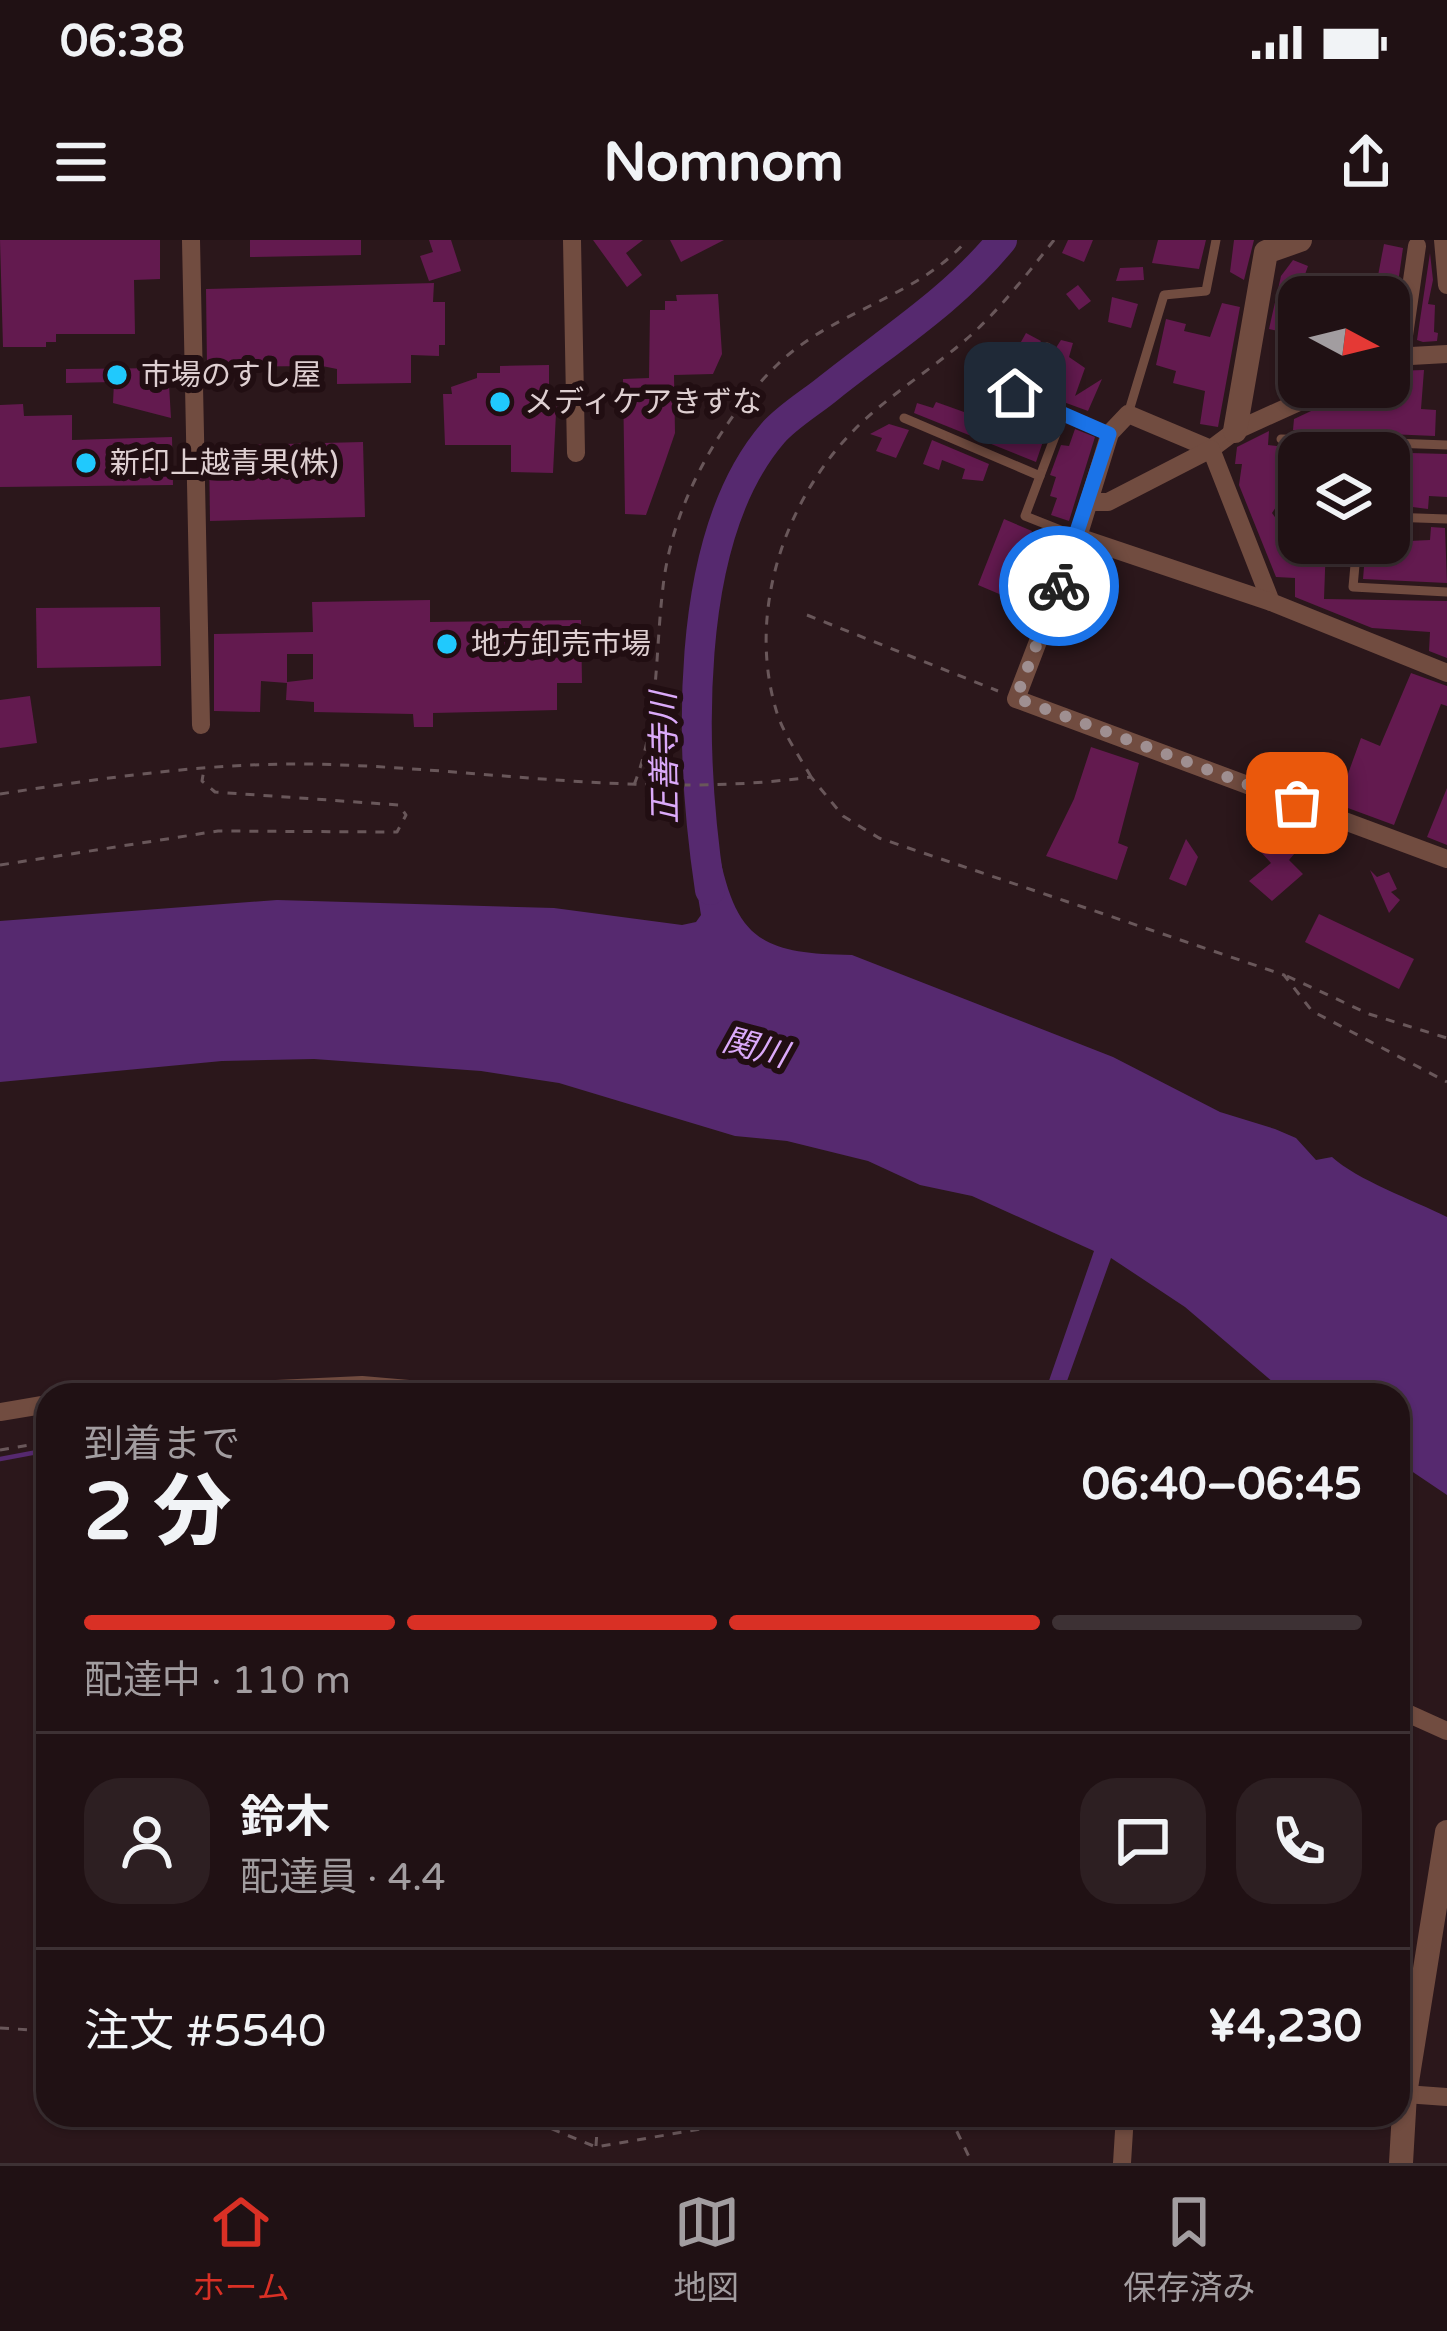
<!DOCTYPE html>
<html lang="ja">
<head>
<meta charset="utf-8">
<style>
	body { margin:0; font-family:"Varela Round","Noto Sans JP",sans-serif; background:#2d1f22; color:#f1f3f6; height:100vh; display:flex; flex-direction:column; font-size:45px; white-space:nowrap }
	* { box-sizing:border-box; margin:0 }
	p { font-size:39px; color:#a29da0 }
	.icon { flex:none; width:66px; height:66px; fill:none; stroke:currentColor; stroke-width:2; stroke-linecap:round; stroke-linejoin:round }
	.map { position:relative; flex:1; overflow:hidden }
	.sheet { position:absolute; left:36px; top:1143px; width:1374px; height:744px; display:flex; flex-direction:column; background:#201114; border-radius:36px; box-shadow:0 3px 9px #0004,0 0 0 3px #3d3134 }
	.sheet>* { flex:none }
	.needle { width:78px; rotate:97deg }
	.controls { position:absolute; left:1278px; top:36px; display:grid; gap:24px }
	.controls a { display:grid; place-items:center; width:132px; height:132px; border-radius:24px; background:#201114; box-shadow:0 3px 9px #0004,0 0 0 3px #3d3134; font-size:60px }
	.pin { position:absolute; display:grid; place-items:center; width:102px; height:102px; color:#fff; margin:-51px; border-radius:24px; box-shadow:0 6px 18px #0006 }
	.courier { position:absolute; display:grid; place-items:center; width:120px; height:120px; margin:-60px; border:9px solid #1a73e8; border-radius:50%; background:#fff; color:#222; box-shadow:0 3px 15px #0007 }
	.overview em { font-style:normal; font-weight:800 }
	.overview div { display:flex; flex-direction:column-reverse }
	.overview { display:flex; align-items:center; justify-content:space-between; height:204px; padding:0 48px }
	h1 { font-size:78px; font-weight:800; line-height:90px }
	.bar { display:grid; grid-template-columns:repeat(4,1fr); gap:18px 12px; align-content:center; height:144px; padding:0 48px }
	.bar i { height:15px; border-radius:9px; background:#3d3134 }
	.bar .current { background:#d93025 }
	.bar p { grid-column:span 4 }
	.line { display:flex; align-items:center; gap:30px; padding:0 48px; border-top:3px solid #3d3134 }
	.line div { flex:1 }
	.round { display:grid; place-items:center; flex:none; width:126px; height:126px; border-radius:36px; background:#2d1f22 }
	.status { display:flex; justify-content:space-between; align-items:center; height:84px; padding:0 60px; background:#201114; direction:ltr }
	.status svg { height:33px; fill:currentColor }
	header { display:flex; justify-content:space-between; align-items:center; height:156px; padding:0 48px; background:#201114; font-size:54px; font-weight:800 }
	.tabs { display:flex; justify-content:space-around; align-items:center; height:168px; border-top:3px solid #3d3134; background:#201114; font-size:33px; color:#a29da0 }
	.tabs a { display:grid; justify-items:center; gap:6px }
	.tabs .current { color:#d93025 }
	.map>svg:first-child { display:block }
	.water { fill:#56296f }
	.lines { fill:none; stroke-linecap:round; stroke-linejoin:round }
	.stream { stroke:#56296f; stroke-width:4.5 }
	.river { stroke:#56296f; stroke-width:30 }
	.building { fill:#631a4f; fill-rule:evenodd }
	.path { stroke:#69575a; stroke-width:3; stroke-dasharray:9 9; stroke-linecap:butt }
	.service { stroke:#714c40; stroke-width:9 }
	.minor { stroke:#714c40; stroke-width:18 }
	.tertiary { stroke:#714c40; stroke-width:24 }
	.done { stroke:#9f8f91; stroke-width:12; stroke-dasharray:0 21.6 }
	.route { stroke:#1a73e8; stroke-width:15 }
	.poi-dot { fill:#20c9fd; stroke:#210e12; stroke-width:4.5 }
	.labels { text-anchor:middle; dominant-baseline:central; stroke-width:12; stroke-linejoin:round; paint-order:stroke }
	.poi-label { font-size:30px; fill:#decfd1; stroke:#210e12; text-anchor:start }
	.water-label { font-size:33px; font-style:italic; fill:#dbaafa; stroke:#210e12 }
</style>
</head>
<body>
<div class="status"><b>06:38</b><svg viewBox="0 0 49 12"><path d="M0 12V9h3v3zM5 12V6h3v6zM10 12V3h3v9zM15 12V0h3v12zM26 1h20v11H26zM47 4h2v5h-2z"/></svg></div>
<header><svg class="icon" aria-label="menu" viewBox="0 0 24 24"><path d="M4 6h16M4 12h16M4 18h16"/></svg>Nomnom<svg class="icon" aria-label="share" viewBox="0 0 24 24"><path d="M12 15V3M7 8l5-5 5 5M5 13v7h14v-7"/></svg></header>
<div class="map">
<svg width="1447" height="1923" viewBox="0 0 1447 1923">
	<rect width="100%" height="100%" fill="#2b171b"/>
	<path class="water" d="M 718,609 C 736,698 759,714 852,715 L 1113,817 L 1220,872 L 1275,889 L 1296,898 L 1316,920 L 1332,917 C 1357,940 1413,960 1447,977 L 1447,1255 L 1398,1222 L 1398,1155 L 1288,1155 L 1185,1067 L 1111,1018 L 1062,1155 L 1044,1155 L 1094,1011 L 972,956 L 920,945 L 868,921 L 787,901 L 735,896 L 559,843 L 481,831 L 314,819 L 222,821 L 0,842 L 0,681 L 277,660 L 554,668 L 682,685 L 696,682 L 701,675 L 691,614 Z"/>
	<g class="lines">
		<path class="stream" d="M 0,1219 L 48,1210"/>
		<path class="river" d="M 710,650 C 690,517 681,300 773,193 C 788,176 812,162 830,147 C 889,100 954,59 1002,0"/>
	</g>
	<g class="building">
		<path d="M 0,0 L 160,0 L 160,39 L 134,40 L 135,94 L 56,94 L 56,102 L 46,102 L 46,107 L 3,107 Z"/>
		<path d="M 250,0 L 361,0 L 361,15 L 250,17 Z"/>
		<path d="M 429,0 L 451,0 L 461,31 L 429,41 L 420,16 L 433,12 Z"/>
		<path d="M 593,0 L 643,0 L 626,13 L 642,35 L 627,47 Z"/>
		<path d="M 670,0 L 724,0 L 681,22 Z"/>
		<path d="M 1068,0 L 1093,0 L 1084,22 L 1062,13 Z"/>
		<path d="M 1158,0 L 1206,0 L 1199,29 L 1152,23 Z"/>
		<path d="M 1234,0 L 1254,0 L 1244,40 L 1230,32 Z"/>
		<path d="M 1384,4 L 1403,8 L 1397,50 L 1376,46 Z"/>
		<path d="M 1430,13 L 1433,40 L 1428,64 L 1435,65 L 1434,92 L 1438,93 L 1437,101 L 1423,102 L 1417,100 Z"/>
		<path d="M 1293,20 L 1308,26 L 1302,43 L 1340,52 L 1339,57 L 1297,57 L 1295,65 L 1288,63 L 1283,69 L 1278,91 L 1269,89 L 1281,36 Z"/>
		<path d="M 1143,27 L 1144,40 L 1116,41 L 1120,28 Z"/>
		<path d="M 434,43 L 433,62 L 445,62 L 445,105 L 439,105 L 439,116 L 411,115 L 411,143 L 337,144 L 337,129 L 322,126 L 207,127 L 206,49 Z"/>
		<path d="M 1078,45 L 1091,61 L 1079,70 L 1066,54 Z"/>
		<path d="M 718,54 L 722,114 L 713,134 L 674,135 L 675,193 L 664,225 L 646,275 L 625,274 L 623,139 L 649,138 L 650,70 L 665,70 L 665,61 L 677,61 L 676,55 Z"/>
		<path d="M 1112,57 L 1138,64 L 1131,88 L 1108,82 Z"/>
		<path d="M 1222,63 L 1240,67 L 1218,187 L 1200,184 L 1205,151 L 1173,143 L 1176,131 L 1156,125 L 1166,79 L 1186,84 L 1184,91 L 1210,97 Z"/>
		<path d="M 1026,93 L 1041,101 L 1001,159 L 1051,178 L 1036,222 L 914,173 L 917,163 L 933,168 L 936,162 L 964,172 L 991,119 L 995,122 L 1006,103 L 1017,109 Z"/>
		<path d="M 1061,100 L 1073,103 L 1069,117 L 1085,128 L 1075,156 L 1102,139 L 1088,171 L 1039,153 L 1045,136 L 1039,134 Z"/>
		<path d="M 549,125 L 549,153 L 557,153 L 553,233 L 511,232 L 511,205 L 445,205 L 443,154 L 452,154 L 451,147 L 477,138 L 477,133 L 500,133 L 500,126 Z"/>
		<path d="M 168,128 L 171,178 L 113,163 L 114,142 L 66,143 L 66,129 Z"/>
		<path d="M 1424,130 L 1421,169 L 1436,170 L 1435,196 L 1293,190 L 1294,179 L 1341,157 L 1397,151 L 1397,146 L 1390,145 L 1391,131 Z"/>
		<path d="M 23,164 L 24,176 L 72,175 L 72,200 L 172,197 L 173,245 L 0,247 L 0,165 Z"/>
		<path d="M 889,184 L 909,190 L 896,218 L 876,211 L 882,198 L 870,194 Z"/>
		<path d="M 1075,189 L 1095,197 L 1069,281 L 1051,275 L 1057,258 L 1050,256 L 1056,237 L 1050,235 L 1061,205 L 1069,206 Z"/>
		<path d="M 1269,191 L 1268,205 L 1304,209 L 1299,213 L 1299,264 L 1278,264 L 1272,273 L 1277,280 L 1299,282 L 1299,303 L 1326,303 L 1324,359 L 1447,361 L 1447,418 L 1429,411 L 1430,392 L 1372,388 L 1295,357 L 1295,338 L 1276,337 L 1239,245 L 1242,224 L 1235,224 L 1237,207 Z"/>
		<path d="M 932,200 L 989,224 L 983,241 L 962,239 L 965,229 L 942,220 L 939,230 L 923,224 Z"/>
		<path d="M 363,202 L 365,277 L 210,281 L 209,206 Z"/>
		<path d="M 1410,213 L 1447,214 L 1447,257 L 1429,256 L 1428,269 L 1389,264 L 1389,243 L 1405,244 Z"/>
		<path d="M 1004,279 L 1032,291 L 1004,356 L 978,345 Z"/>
		<path d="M 1431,287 L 1445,288 L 1447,343 L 1363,339 L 1366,303 L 1430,300 Z"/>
		<path d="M 430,360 L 430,382 L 581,380 L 582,443 L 557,443 L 557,470 L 433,473 L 433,487 L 414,487 L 413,474 L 314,472 L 314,462 L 286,460 L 287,443 L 261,441 L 260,472 L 214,471 L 214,394 L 313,392 L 312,362 ZM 287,414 L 313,414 L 313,439 L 287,442 Z"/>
		<path d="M 160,367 L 161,426 L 37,428 L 36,368 Z"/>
		<path d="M 1411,433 L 1447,446 L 1447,466 L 1441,464 L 1394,585 L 1337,564 L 1361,498 L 1380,506 Z"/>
		<path d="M 30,456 L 37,503 L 0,508 L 0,460 Z"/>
		<path d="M 1091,507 L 1139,523 L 1118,603 L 1128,607 L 1117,640 L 1046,616 L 1074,559 Z"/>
		<path d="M 1447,548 L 1447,605 L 1427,597 Z"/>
		<path d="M 1277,595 L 1295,613 L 1289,620 L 1303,634 L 1272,661 L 1249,641 L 1271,623 L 1260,611 Z"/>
		<path d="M 1186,599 L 1198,617 L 1186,646 L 1169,639 Z"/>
		<path d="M 1370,630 L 1377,637 L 1389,632 L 1397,649 L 1391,652 L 1400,660 L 1389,673 Z"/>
		<path d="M 1319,674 L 1414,719 L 1399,749 L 1305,702 Z"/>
	</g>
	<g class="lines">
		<g class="path">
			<path d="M 807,375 L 998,451"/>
			<path d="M 811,537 C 800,517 784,495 777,473 C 746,374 784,260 856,188 C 890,154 934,128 970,96 C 1001,68 1028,33 1054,0"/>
			<path d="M 634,545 C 659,482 655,413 663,347 C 672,265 720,180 778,124 C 834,70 917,58 967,0"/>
			<path d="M 0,554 C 103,538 205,523 309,524 C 477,527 643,560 811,537 L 843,576 L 879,598 L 1284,735 L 1312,771 L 1447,842"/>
			<path d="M 0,625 L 218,591 L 397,592 L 406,575 L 399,565 L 215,552 L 202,541 L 204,529"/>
			<path d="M 1287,736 L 1369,774 L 1447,798"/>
			<path d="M 0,1210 L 48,1202"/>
			<path d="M 0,1788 L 48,1791"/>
			<path d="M 518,1875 L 596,1907 L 782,1875"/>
			<path d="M 949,1875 L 972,1923"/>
			<path d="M 596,1906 L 598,1875"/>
		</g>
		<g class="service">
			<path d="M 1047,107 L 1015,153 L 1108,193"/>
			<path d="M 1128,174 L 1164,55 L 1206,51 L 1216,0"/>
			<path d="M 1063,175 L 1025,276 L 1078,297"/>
			<path d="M 904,178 L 1040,236"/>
			<path d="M 1281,199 L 1447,205"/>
			<path d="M 1281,272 L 1299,273"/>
			<path d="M 1389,277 L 1447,279"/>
			<path d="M 1357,303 L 1353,347 L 1447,352"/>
		</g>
		<g class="minor">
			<path d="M 191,0 L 201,485"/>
			<path d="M 572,0 L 576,213"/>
			<path d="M 1443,0 L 1447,45"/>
			<path d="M 1401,116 L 1417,6"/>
			<path d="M 1393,117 L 1447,114"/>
			<path d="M 1332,147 L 1235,191 L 1211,209 L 1128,174 L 1110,193 L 1078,297 L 1016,459 L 1447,619"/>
			<path d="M 1090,262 L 1108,262 L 1211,209 L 1271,362"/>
			<path d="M 1078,297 L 1271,362 L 1447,433"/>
			<path d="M 144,1155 L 362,1145 L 479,1155"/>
			<path d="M 0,1172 L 48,1164"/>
			<path d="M 1398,1469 L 1447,1491"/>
			<path d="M 1405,1854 L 1447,1857"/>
			<path d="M 1122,1923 L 1125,1875"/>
		</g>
		<g class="tertiary">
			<path d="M 1235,191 L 1266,12 L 1300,0"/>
			<path d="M 1401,1923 L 1405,1854 L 1447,1592"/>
		</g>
	</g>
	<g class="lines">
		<path class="done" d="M 1059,346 L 1016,458 L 1297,563"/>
		<path class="route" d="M 1015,153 L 1109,194 L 1059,346"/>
	</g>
	<g class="poi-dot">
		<circle cx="117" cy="135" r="12"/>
		<circle cx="500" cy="162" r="12"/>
		<circle cx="86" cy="223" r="12"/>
		<circle cx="447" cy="404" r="12"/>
	</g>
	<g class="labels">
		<g class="poi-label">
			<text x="141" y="135">市場のすし屋</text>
			<text x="524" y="162">メディケアきずな</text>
			<text x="110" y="223">新印上越青果(株)</text>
			<text x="471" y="404">地方卸売市場</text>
		</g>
		<g class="water-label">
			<text transform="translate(665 518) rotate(-91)">正善寺川</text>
			<text transform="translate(755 808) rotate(15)">関川</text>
		</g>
	</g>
</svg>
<div class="controls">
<a><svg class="needle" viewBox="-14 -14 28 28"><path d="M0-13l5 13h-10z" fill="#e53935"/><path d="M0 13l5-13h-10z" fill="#a29da0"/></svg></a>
<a><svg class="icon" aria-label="layers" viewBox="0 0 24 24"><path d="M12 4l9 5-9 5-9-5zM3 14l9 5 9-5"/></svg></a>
</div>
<div class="pin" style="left:1297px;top:563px;background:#ea580c"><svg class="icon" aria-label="bag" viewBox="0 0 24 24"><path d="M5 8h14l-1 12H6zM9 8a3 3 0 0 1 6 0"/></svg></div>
<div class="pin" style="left:1015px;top:153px;background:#1f2937"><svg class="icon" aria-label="home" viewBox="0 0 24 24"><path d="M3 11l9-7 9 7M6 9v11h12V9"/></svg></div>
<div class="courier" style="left:1059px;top:346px"><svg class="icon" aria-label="bike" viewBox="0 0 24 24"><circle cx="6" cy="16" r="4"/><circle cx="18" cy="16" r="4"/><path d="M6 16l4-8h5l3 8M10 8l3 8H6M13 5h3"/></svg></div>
<section class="sheet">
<div class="overview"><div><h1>2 分</h1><p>到着まで</p></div><em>06:40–06:45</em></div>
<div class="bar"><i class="current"></i><i class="current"></i><i class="current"></i><i></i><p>配達中 · 110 m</p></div>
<div class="line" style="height:216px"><a class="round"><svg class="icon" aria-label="person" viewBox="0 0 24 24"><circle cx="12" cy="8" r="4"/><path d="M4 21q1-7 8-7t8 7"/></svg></a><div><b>鈴木</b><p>配達員 · 4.4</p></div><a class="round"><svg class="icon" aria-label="chat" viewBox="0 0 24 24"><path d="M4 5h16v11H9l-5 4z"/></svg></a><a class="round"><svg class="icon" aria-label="phone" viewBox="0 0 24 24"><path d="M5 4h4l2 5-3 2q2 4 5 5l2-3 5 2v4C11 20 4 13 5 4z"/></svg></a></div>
<div class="line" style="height:156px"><div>注文 #5540</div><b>¥4,230</b></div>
</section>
</div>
<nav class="tabs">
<a class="current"><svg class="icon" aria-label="home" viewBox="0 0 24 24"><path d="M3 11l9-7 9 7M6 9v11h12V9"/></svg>ホーム</a>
<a><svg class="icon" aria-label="map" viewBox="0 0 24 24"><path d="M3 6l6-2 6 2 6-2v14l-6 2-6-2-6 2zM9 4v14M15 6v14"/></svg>地図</a>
<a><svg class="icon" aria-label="saved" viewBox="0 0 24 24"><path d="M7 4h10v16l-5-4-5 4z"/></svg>保存済み</a>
</nav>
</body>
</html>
